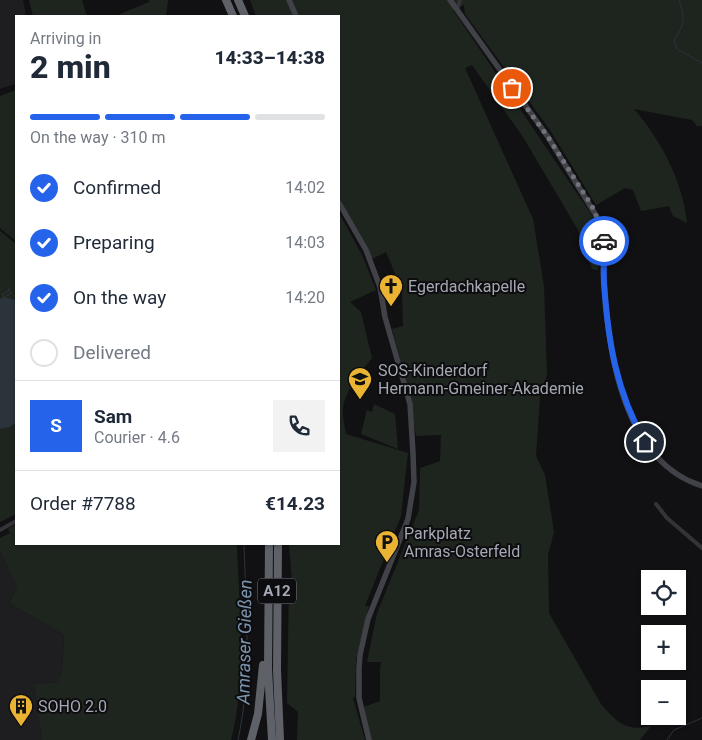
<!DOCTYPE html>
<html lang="en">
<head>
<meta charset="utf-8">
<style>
	body { margin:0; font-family:Roboto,sans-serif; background:#f2f2f3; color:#1f2937; height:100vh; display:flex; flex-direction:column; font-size:19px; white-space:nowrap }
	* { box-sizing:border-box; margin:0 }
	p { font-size:16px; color:#747a83 }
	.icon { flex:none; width:28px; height:28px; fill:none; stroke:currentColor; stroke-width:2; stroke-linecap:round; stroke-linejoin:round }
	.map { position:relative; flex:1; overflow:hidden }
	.panel { position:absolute; left:15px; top:15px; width:325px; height:530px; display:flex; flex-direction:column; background:#fff; border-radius:0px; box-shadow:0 1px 4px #0004 }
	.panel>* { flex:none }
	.fabs { position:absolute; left:641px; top:570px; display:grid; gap:10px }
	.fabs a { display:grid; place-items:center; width:45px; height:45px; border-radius:0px; background:#fff; box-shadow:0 1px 4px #0004; font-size:25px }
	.pin { position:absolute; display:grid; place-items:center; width:42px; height:42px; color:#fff; margin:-21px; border:2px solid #fff; border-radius:50%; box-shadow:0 1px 5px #0007 }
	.courier { position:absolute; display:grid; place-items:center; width:50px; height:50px; margin:-25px; border:4px solid #2563eb; border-radius:50%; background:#fff; color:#222; box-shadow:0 1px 6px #0007 }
	.summary em { font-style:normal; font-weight:800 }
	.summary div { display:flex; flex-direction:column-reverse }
	.summary { display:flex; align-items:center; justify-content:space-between; height:85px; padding:0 15px }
	h1 { font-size:32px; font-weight:800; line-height:38px }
	.bar { display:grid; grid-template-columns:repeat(4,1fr); gap:8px 5px; align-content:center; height:60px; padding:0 15px }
	.bar i { height:6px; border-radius:4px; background:#e0e1e3 }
	.bar .selected { background:#2563eb }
	.bar p { grid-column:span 4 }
	.line { display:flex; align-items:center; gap:12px; padding:0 15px; border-top:1px solid #e0e1e3 }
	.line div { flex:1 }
	.round { display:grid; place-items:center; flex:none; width:52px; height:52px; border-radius:0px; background:#f2f2f3 }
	ol { padding:0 15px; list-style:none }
	li { display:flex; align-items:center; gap:15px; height:55px }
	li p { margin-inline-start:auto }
	li .icon { padding:5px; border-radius:50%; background:#2563eb; color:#fff; stroke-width:4 }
	li:last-child { color:#747a83 }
	li i { width:28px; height:28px; border:2px solid #e0e1e3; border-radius:50% }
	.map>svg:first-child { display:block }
	.built { fill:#1e1d20 }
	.green { fill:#1e251f }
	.water { fill:#2b333b }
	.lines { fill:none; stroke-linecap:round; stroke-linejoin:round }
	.stream { stroke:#2b333b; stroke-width:1 }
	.minor { stroke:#333338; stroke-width:4 }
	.secondary { stroke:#414248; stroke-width:5.5 }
	.motorway { stroke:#5f6168; stroke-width:8 }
	.done { stroke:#70737b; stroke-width:5; stroke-dasharray:0 9 }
	.route { stroke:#2563eb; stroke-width:6 }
	.labels { text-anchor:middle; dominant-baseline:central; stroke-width:4; stroke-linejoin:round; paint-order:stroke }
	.shield { fill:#0d0c0e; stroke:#767982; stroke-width:1 }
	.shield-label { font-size:15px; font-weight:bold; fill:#a3a8b3 }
	.poi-label { font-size:16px; fill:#a3a8b3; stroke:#0d0c0e; text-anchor:start }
	.water-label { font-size:18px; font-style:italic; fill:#7b94ad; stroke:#0d0c0e }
</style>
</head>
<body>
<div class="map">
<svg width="702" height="740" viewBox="0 0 702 740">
	<rect width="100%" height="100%" fill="#111113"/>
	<g class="built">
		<path d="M 0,0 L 23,0 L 26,16 L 16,16 L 16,84 L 0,89 Z"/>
		<path d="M 0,551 L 17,587 L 9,603 L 64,635 L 62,672 L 57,682 L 34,684 L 42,740 L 0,740 Z"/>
	</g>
	<g class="green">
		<path d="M 29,0 L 82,0 L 87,16 L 33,16 Z"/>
		<path d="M 149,0 L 168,0 L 166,16 L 120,16 L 120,14 L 149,2 Z"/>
		<path d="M 250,0 L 702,0 L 702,126 L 697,126 L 692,120 L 634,109 C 661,140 683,182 687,223 L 673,216 L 669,206 L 641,211 L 633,190 L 625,188 L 596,205 L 550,130 L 465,14 L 464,5 L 453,10 L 593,217 L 599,241 L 598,270 L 592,269 L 578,230 L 523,137 L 472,65 L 465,68 L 533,219 L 544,286 L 547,375 L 540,397 L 536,456 L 545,475 L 554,532 L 548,555 L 549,613 L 601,704 C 617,722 625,732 651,726 L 640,740 L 370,740 L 361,708 L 380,701 L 380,670 L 381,662 L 367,662 L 377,613 L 419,510 L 420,468 L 440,461 L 441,435 L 416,436 L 408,388 L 392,329 L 403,326 L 402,290 L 386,252 L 372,259 L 339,198 L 339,16 L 256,16 Z"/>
		<path d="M 16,90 L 16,241 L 0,228 L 0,96 Z"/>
		<path d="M 339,213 L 362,255 L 376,290 L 350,302 L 361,312 L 372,358 C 360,373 342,393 343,414 C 343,420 345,427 346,434 L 408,453 L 401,516 L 365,606 L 369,606 L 356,660 L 355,697 L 353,698 L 365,740 L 297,740 L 298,712 L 287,703 L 289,585 L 292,582 L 289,544 L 339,544 Z"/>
		<path d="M 0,231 L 16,244 L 16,514 L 0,522 Z"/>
		<path d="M 374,404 L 395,414 L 398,449 L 361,434 L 367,410 L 372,412 Z"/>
		<path d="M 16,524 L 16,544 L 237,544 C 239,606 247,680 231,740 L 42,740 L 34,684 L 57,682 L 62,672 L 64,635 L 9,603 L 17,587 L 0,551 L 0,538 L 10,533 L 8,529 Z"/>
	</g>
	<path class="water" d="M 4,297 L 16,300 L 16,422 L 10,427 L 0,429 L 0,299 Z"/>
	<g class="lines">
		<g class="stream">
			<path d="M 679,0 C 685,19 685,24 674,40 L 677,49 L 702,63"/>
			<path d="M 3,295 L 2,295 L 8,291"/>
			<path d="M 4,297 L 12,293 L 8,290 L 10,288"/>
			<path d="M 238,740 C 252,676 246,609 244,544"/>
			<path d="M 667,740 L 674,730 L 702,718"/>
		</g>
		<g class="minor">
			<path d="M 457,10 L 460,0"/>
			<path d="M 656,504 L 667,518 L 702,548"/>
			<path d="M 0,530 L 16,521"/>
		</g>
		<g class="secondary">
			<path d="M 289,0 L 296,16"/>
			<path d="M 450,0 L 548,137 L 597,217 C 606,238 602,259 604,281 C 608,353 623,461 702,486"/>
			<path d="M 339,203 L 366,250 L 380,287 L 385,317 L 410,404 L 413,453 L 414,482 L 408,519 L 368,619 L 360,655 L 359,668 L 359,698 L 369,740"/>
		</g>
		<g class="motorway">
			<path d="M 226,0 L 233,16"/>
			<path d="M 238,0 L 245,16"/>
			<path d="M 269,544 L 268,669 L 272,740"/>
			<path d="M 278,544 L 277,670 L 280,740"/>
			<path d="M 251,740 L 258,714 L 263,665"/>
		</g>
	</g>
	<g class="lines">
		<path class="done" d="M 512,88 L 548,137 L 592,206 L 601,227 L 604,241"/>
		<path class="route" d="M 604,241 C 605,255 603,269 604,283 C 608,341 616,391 645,442"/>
	</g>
	<defs>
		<g id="church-pin" transform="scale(1.25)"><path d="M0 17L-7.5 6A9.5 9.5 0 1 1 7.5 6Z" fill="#eab333" stroke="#0d0c0e"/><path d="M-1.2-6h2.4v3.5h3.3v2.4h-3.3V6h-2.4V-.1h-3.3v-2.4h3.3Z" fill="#111"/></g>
		<g id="school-pin" transform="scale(1.25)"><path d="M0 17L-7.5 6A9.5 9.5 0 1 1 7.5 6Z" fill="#eab333" stroke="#0d0c0e"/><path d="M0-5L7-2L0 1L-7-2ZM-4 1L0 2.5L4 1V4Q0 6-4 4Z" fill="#111"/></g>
		<g id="parking-pin" transform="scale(1.25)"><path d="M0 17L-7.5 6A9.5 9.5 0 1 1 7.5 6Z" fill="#eab333" stroke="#0d0c0e"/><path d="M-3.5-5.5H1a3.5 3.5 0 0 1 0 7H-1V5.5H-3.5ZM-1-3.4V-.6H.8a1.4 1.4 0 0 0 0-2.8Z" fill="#111"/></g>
		<g id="building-pin" transform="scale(1.25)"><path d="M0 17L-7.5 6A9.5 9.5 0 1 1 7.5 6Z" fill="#eab333" stroke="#0d0c0e"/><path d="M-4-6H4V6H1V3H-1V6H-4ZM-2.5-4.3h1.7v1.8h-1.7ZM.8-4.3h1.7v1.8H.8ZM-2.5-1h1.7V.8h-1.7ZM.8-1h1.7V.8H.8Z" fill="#111"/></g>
	</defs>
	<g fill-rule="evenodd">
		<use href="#church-pin" x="391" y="286"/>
		<use href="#school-pin" x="360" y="379"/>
		<use href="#parking-pin" x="387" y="542"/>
		<use href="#building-pin" x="21" y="706"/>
	</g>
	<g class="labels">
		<rect class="shield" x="258" y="578.5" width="38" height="25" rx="4"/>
		<g class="shield-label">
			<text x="277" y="591">A12</text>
		</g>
		<g class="poi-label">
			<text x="408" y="286">Egerdachkapelle</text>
			<text x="378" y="370">SOS-Kinderdorf<tspan x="378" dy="18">Hermann-Gmeiner-Akademie</tspan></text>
			<text x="404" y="533">Parkplatz<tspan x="404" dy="18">Amras-Osterfeld</tspan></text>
			<text x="38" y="706">SOHO 2.0</text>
		</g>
		<g class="water-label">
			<text transform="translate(244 642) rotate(-89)">Amraser Gießen</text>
		</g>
	</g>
</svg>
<div class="fabs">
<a><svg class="icon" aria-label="locate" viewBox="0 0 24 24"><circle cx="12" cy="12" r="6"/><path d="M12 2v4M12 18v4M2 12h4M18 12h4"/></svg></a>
<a>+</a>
<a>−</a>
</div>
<div class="pin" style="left:512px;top:88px;background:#ea580c"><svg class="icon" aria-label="bag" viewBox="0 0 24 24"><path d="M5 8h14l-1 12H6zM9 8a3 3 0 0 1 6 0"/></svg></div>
<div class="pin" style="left:645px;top:442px;background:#1f2937"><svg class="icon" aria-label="home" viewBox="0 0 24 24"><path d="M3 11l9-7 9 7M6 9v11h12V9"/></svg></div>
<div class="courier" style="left:604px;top:241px"><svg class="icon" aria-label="car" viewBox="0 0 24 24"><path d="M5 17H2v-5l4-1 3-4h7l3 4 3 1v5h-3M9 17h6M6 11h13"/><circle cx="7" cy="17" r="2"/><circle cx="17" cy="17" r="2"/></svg></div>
<section class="panel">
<div class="summary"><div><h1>2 min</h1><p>Arriving in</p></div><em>14:33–14:38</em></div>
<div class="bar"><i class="selected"></i><i class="selected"></i><i class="selected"></i><i></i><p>On the way · 310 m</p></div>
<ol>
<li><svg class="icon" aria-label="check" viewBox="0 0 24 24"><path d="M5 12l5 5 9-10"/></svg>Confirmed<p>14:02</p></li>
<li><svg class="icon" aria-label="check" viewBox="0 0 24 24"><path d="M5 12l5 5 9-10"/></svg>Preparing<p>14:03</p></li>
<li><svg class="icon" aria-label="check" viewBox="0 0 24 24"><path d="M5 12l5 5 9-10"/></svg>On the way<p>14:20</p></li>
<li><i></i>Delivered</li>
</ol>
<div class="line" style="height:90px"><b class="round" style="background:#2563eb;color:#fff">S</b><div><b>Sam</b><p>Courier · 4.6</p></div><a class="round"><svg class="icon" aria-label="phone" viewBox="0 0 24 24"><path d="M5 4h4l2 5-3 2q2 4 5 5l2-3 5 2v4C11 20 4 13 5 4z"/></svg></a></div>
<div class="line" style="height:65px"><div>Order #7788</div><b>€14.23</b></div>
</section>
</div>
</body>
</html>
